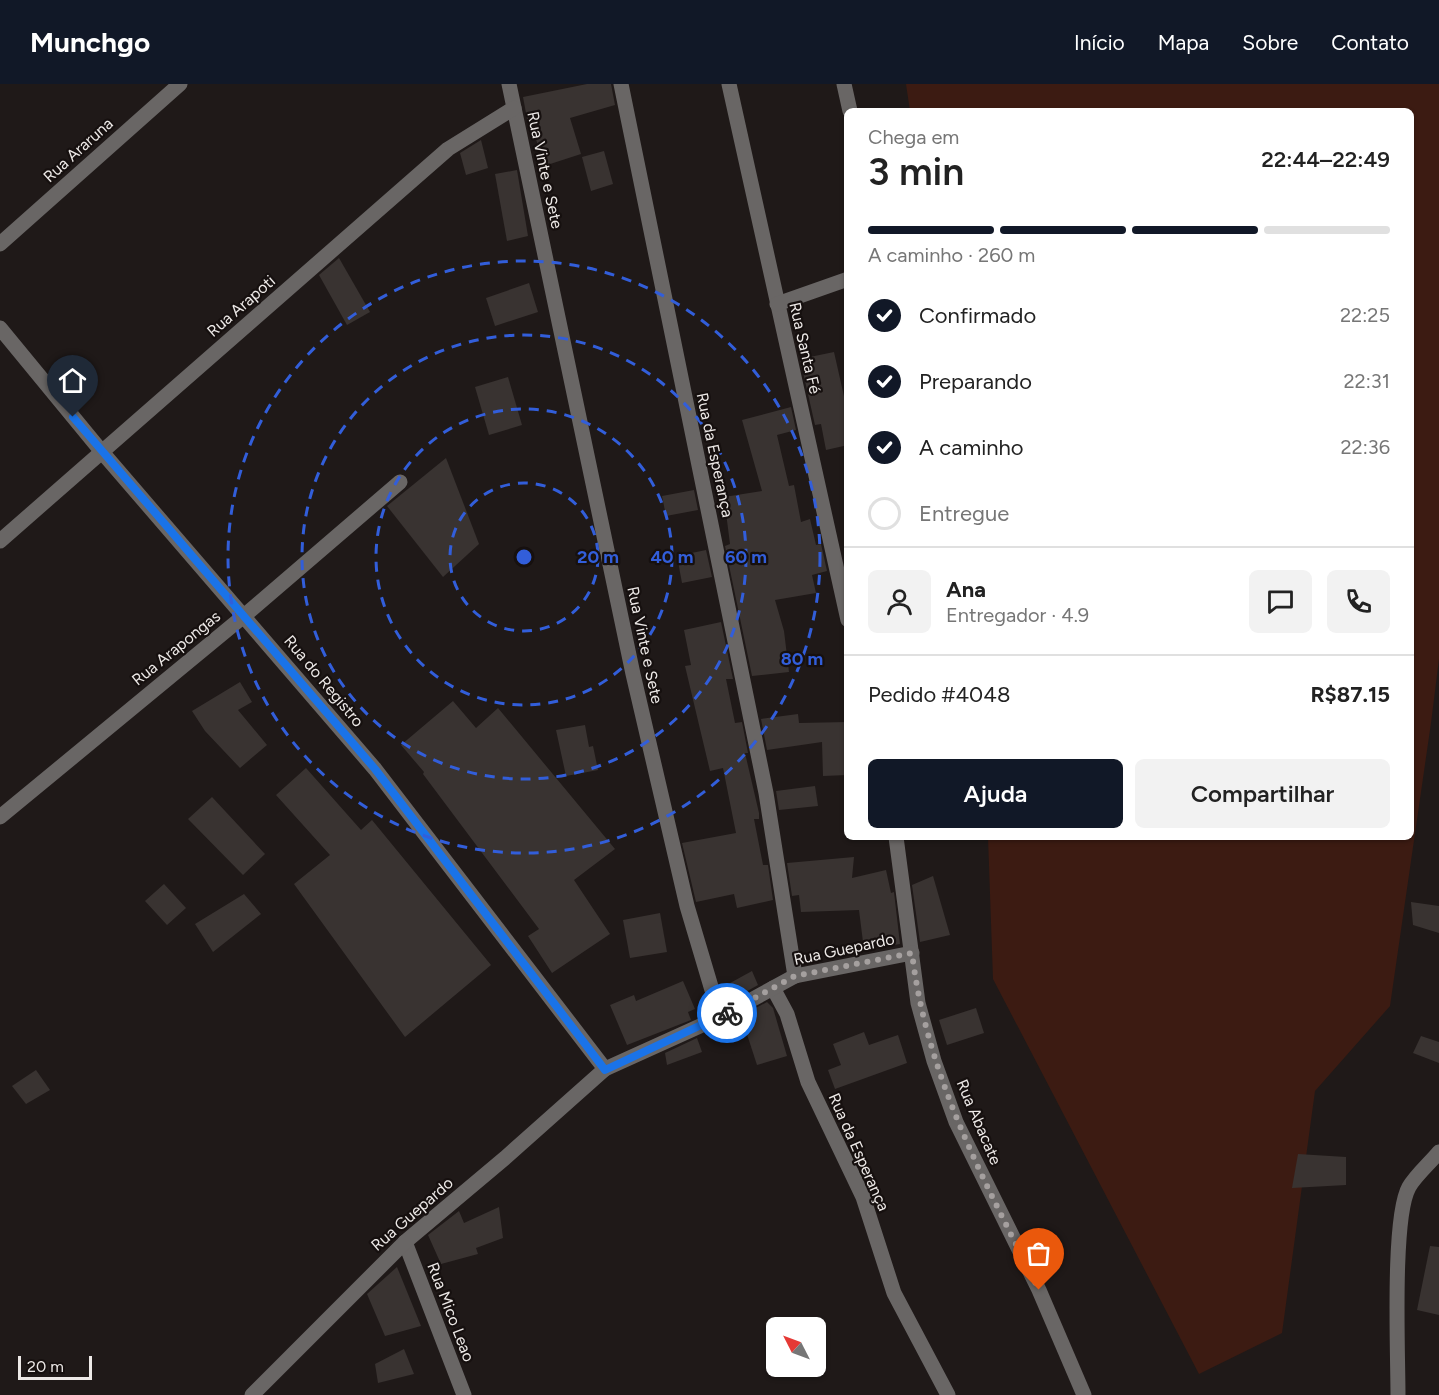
<!DOCTYPE html>
<html lang="pt">
<head>
<meta charset="utf-8">
<style>
	body { margin:0; font-family:Figtree,sans-serif; background:#f2f2f2; color:#222; height:100vh; display:flex; flex-direction:column; font-size:22px; white-space:nowrap }
	* { box-sizing:border-box; margin:0 }
	p { font-size:20px; color:#767676 }
	.icon { flex:none; width:33px; height:33px; fill:none; stroke:currentColor; stroke-width:2; stroke-linecap:round; stroke-linejoin:round }
	.map { position:relative; flex:1; overflow:hidden }
	.drawer { position:absolute; left:844px; top:24px; width:570px; height:732px; display:flex; flex-direction:column; background:#fff; border-radius:9px; box-shadow:0 2px 4px #0004 }
	.drawer>* { flex:none }
	.needle { width:39px; rotate:312deg }
	.controls { position:absolute; left:766px; top:1233px; display:grid; gap:12px }
	.controls a { display:grid; place-items:center; width:60px; height:60px; border-radius:9px; background:#fff; box-shadow:0 2px 4px #0004; font-size:30px }
	.scale { position:absolute; left:18px; bottom:15px; width:74px; box-sizing:border-box; padding-left:6px; border:3px solid #ede9e7; border-top:0; font-size:16px; line-height:21px; white-space:nowrap; color:#ede9e7; -webkit-text-stroke:4px #16100f; paint-order:stroke }
	.pin { position:absolute; display:grid; place-items:center; width:51px; height:51px; color:#fff; margin:-62px -26px; border-radius:50% 50% 50% 0; rotate:-45deg; box-shadow:0 0 6px #0007 }
	.pin .icon { rotate:45deg }
	.courier { position:absolute; display:grid; place-items:center; width:60px; height:60px; margin:-30px; border:4px solid #1a73e8; border-radius:50%; background:#fff; color:#222; box-shadow:0 2px 8px #0007 }
	.head em { font-style:normal; font-weight:600 }
	.head div { display:flex; flex-direction:column-reverse }
	.head { display:flex; align-items:center; justify-content:space-between; height:102px; padding:0 24px }
	h1 { font-size:39px; font-weight:600; line-height:45px }
	.bar { display:grid; grid-template-columns:repeat(4,1fr); gap:9px 6px; align-content:center; height:72px; padding:0 24px }
	.bar i { height:8px; border-radius:4px; background:#e0e0e0 }
	.bar .current { background:#111827 }
	.bar p { grid-column:span 4 }
	.line { display:flex; align-items:center; gap:15px; padding:0 24px; border-top:2px solid #e0e0e0 }
	.line div { flex:1 }
	.round { display:grid; place-items:center; flex:none; width:63px; height:63px; border-radius:9px; background:#f2f2f2 }
	ol { padding:0 24px; list-style:none }
	li { display:flex; align-items:center; gap:18px; height:66px }
	li p { margin-inline-start:auto }
	li .icon { padding:6px; border-radius:50%; background:#111827; color:#fff; stroke-width:4 }
	li:last-child { color:#767676 }
	li i { width:33px; height:33px; border:3px solid #e0e0e0; border-radius:50% }
	.primary-button { display:flex; gap:12px; margin-top:auto; padding:12px 24px }
	.primary-button a { flex:1; height:69px; border-radius:9px; background:#111827; color:#fff; font-size:24px; font-weight:600; line-height:69px; text-align:center }
	.primary-button a+a { background:#f2f2f2; color:#222 }
	header { display:flex; align-items:center; gap:36px; box-sizing:border-box; height:84px; padding:0 30px; background:#111827; color:#fff }
	header strong { font-size:28px }
	nav { display:flex; gap:33px; margin-inline-start:auto; font-size:21px }
	.map>svg:first-child { display:block }
	.green { fill:#3c1b12 }
	.building { fill:#393331 }
	.lines { fill:none; stroke-linecap:round; stroke-linejoin:round }
	.minor { stroke:#696665; stroke-width:15 }
	.done { stroke:#a5a09f; stroke-width:6; stroke-dasharray:0 10.8 }
	.route { stroke:#1a73e8; stroke-width:8 }
	.ring { fill:none; stroke:#325eda; stroke-width:3; stroke-dasharray:10 8 }
	.labels { text-anchor:middle; dominant-baseline:central; stroke-width:4.5; stroke-linejoin:round; paint-order:stroke }
	.street-label { font-size:16px; fill:#ede9e7; stroke:#16100f }
	.centre { fill:#325eda; stroke:#16100f; stroke-width:3 }
	.ring-label { font-size:18px; text-anchor:middle; font-weight:bold; fill:#325eda; stroke:#16100f; stroke-width:4.5; stroke-linejoin:round; paint-order:stroke }
</style>
</head>
<body>
<header>
<strong>Munchgo</strong>
<nav><a>Início</a><a>Mapa</a><a>Sobre</a><a>Contato</a></nav>
</header>
<div class="map">
<svg width="1439" height="1311" viewBox="0 0 1439 1311">
	<rect width="100%" height="100%" fill="#1f1918"/>
	<path class="green" d="M 906,0 L 1439,0 L 1439,575 L 1431,639 L 1390,922 L 1315,1007 L 1282,1249 L 1199,1290 L 993,895 L 988,753 L 1412,753 L 1412,27 L 910,27 Z"/>
	<g class="building">
		<path d="M 587,0 L 611,0 L 615,21 L 570,34 L 581,70 L 544,82 L 533,45 L 529,45 L 523,13 Z"/>
		<path d="M 481,56 L 488,84 L 466,91 L 460,69 Z"/>
		<path d="M 604,67 L 613,100 L 591,107 L 582,73 Z"/>
		<path d="M 517,86 L 528,152 L 507,157 L 495,90 Z"/>
		<path d="M 339,174 L 370,228 L 347,241 L 319,191 Z"/>
		<path d="M 529,199 L 538,228 L 495,242 L 486,214 Z"/>
		<path d="M 834,268 L 848,330 L 848,361 L 826,366 L 821,340 L 815,341 L 800,275 Z"/>
		<path d="M 508,293 L 522,341 L 489,351 L 475,303 Z"/>
		<path d="M 791,323 L 796,346 L 777,351 L 789,402 L 794,401 L 801,438 L 810,435 L 816,461 L 821,460 L 827,487 L 812,491 L 816,509 L 775,516 L 784,547 L 789,588 L 752,592 L 725,462 L 730,460 L 724,413 L 762,407 L 742,336 Z"/>
		<path d="M 446,374 L 479,460 L 443,493 L 387,422 Z"/>
		<path d="M 694,406 L 698,426 L 666,432 L 662,412 Z"/>
		<path d="M 706,466 L 712,493 L 682,499 L 677,472 Z"/>
		<path d="M 721,538 L 733,595 L 726,595 L 735,639 L 742,638 L 748,669 L 745,669 L 759,729 L 759,735 L 754,735 L 763,781 L 768,781 L 773,816 L 737,824 L 734,810 L 696,818 L 682,759 L 736,749 L 723,684 L 710,687 L 685,582 L 691,581 L 684,546 Z"/>
		<path d="M 240,598 L 252,618 L 238,626 L 267,661 L 240,684 L 205,647 L 192,627 Z"/>
		<path d="M 453,617 L 476,644 L 498,624 L 615,765 L 574,796 L 610,850 L 552,889 L 528,852 L 539,845 L 423,690 L 424,688 L 401,661 Z"/>
		<path d="M 798,630 L 799,639 L 848,638 L 848,691 L 823,692 L 822,658 L 767,666 L 761,635 Z"/>
		<path d="M 585,641 L 589,663 L 593,662 L 598,686 L 566,692 L 556,646 Z"/>
		<path d="M 306,684 L 361,746 L 372,736 L 491,881 L 405,953 L 294,800 L 330,771 L 276,711 Z"/>
		<path d="M 815,702 L 818,722 L 779,726 L 776,707 Z"/>
		<path d="M 212,713 L 265,770 L 243,791 L 188,735 Z"/>
		<path d="M 854,773 L 852,794 L 886,786 L 891,809 L 894,808 L 900,860 L 864,866 L 859,826 L 801,828 L 799,811 L 792,812 L 787,779 Z"/>
		<path d="M 933,792 L 950,851 L 920,858 L 912,801 Z"/>
		<path d="M 164,800 L 186,824 L 167,841 L 145,817 Z"/>
		<path d="M 244,810 L 261,830 L 213,868 L 195,840 Z"/>
		<path d="M 1411,818 L 1439,822 L 1439,849 L 1413,841 Z"/>
		<path d="M 660,829 L 667,868 L 630,874 L 623,836 Z"/>
		<path d="M 752,887 L 758,901 L 728,918 L 721,904 Z"/>
		<path d="M 683,897 L 695,925 L 688,928 L 691,936 L 627,961 L 610,921 L 634,911 L 636,917 Z"/>
		<path d="M 767,918 L 773,924 L 787,972 L 757,981 L 741,932 Z"/>
		<path d="M 976,924 L 984,949 L 947,961 L 939,936 Z"/>
		<path d="M 864,948 L 869,961 L 898,951 L 907,979 L 835,1005 L 828,986 L 841,981 L 833,960 Z"/>
		<path d="M 1421,952 L 1439,958 L 1439,979 L 1413,969 Z"/>
		<path d="M 697,954 L 702,968 L 667,981 L 665,969 Z"/>
		<path d="M 36,986 L 50,1006 L 26,1020 L 12,1002 Z"/>
		<path d="M 1298,1070 L 1346,1073 L 1346,1101 L 1292,1104 Z"/>
		<path d="M 499,1123 L 503,1154 L 476,1164 L 478,1170 L 441,1180 L 428,1151 L 459,1127 L 464,1139 Z"/>
		<path d="M 1430,1162 L 1439,1163 L 1439,1231 L 1417,1226 Z"/>
		<path d="M 397,1183 L 421,1242 L 385,1252 L 367,1210 Z"/>
		<path d="M 404,1265 L 414,1290 L 378,1299 L 375,1280 Z"/>
	</g>
	<g class="lines">
		<g class="minor">
			<path d="M 509,0 L 633,590 L 687,822 L 720,933"/>
			<path d="M 621,0 L 766,709 L 795,892"/>
			<path d="M 729,0 L 848,536"/>
			<path d="M 844,0 L 850,27"/>
			<path d="M 0,160 L 180,0"/>
			<path d="M 777,220 L 848,195"/>
			<path d="M 0,244 L 102,368 L 375,685 L 605,985"/>
			<path d="M 0,457 L 448,65 L 514,24"/>
			<path d="M 0,733 L 245,531 L 400,398"/>
			<path d="M 896,753 L 918,919 L 934,977 L 956,1038 L 1039,1206 L 1084,1311"/>
			<path d="M 773,904 L 787,930 L 808,998 L 863,1113 L 894,1209 L 948,1311"/>
			<path d="M 405,1158 L 464,1311"/>
			<path d="M 252,1311 L 405,1158 L 505,1074 L 605,985 L 720,933 L 795,892 L 912,869"/>
			<path d="M 1398,1311 C 1398,1270 1392,1133 1409,1103 C 1416,1091 1430,1079 1439,1068"/>
		</g>
	</g>
	<g class="lines">
		<path class="done" d="M 727,929 L 795,892 L 912,869 C 927,994 984,1096 1039,1206"/>
		<path class="route" d="M 73,333 L 375,685 L 605,986 L 727,929"/>
	</g>
	<g class="ring">
		<circle cx="524" cy="473" r="74"/>
		<circle cx="524" cy="473" r="148"/>
		<circle cx="524" cy="473" r="222"/>
		<circle cx="524" cy="473" r="296"/>
	</g>
	<g class="labels">
		<g class="street-label">
			<text transform="translate(78 66) rotate(-42)">Rua Araruna</text>
			<text transform="translate(545 86) rotate(78)">Rua Vinte e Sete</text>
			<text transform="translate(241 222) rotate(-41)">Rua Arapoti</text>
			<text transform="translate(805 264) rotate(77)">Rua Santa Fé</text>
			<text transform="translate(715 371) rotate(78)">Rua da Esperança</text>
			<text transform="translate(645 561) rotate(78)">Rua Vinte e Sete</text>
			<text transform="translate(176 564) rotate(-39)">Rua Arapongas</text>
			<text transform="translate(324 597) rotate(50)">Rua do Registro</text>
			<text transform="translate(844 865) rotate(-12)">Rua Guepardo</text>
			<text transform="translate(979 1038) rotate(67)">Rua Abacate</text>
			<text transform="translate(859 1068) rotate(66)">Rua da Esperança</text>
			<text transform="translate(412 1130) rotate(-41)">Rua Guepardo</text>
			<text transform="translate(451 1228) rotate(69)">Rua Mico Leao</text>
		</g>
	</g>
	<circle cx="524" cy="473" r="9" class="centre"/>
	<g class="ring-label">
		<text x="598" y="479">20 m</text>
		<text x="672" y="479">40 m</text>
		<text x="746" y="479">60 m</text>
		<text x="802" y="581">80 m</text>
	</g>
</svg>
<div class="controls">
<a><svg class="needle" viewBox="-14 -14 28 28"><path d="M0-13l5 13h-10z" fill="#e53935"/><path d="M0 13l5-13h-10z" fill="#767676"/></svg></a>
</div>
<div class="scale">20 m</div>
<div class="pin" style="left:1039px;top:1206px;background:#ea580c"><svg class="icon" aria-label="bag" viewBox="0 0 24 24"><path d="M5 8h14l-1 12H6zM9 8a3 3 0 0 1 6 0"/></svg></div>
<div class="pin" style="left:73px;top:333px;background:#1f2937"><svg class="icon" aria-label="home" viewBox="0 0 24 24"><path d="M3 11l9-7 9 7M6 9v11h12V9"/></svg></div>
<div class="courier" style="left:727px;top:929px"><svg class="icon" aria-label="bike" viewBox="0 0 24 24"><circle cx="6" cy="16" r="4"/><circle cx="18" cy="16" r="4"/><path d="M6 16l4-8h5l3 8M10 8l3 8H6M13 5h3"/></svg></div>
<section class="drawer">
<div class="head"><div><h1>3 min</h1><p>Chega em</p></div><em>22:44–22:49</em></div>
<div class="bar"><i class="current"></i><i class="current"></i><i class="current"></i><i></i><p>A caminho · 260 m</p></div>
<ol>
<li><svg class="icon" aria-label="check" viewBox="0 0 24 24"><path d="M5 12l5 5 9-10"/></svg>Confirmado<p>22:25</p></li>
<li><svg class="icon" aria-label="check" viewBox="0 0 24 24"><path d="M5 12l5 5 9-10"/></svg>Preparando<p>22:31</p></li>
<li><svg class="icon" aria-label="check" viewBox="0 0 24 24"><path d="M5 12l5 5 9-10"/></svg>A caminho<p>22:36</p></li>
<li><i></i>Entregue</li>
</ol>
<div class="line" style="height:108px"><a class="round"><svg class="icon" aria-label="person" viewBox="0 0 24 24"><circle cx="12" cy="8" r="4"/><path d="M4 21q1-7 8-7t8 7"/></svg></a><div><b>Ana</b><p>Entregador · 4.9</p></div><a class="round"><svg class="icon" aria-label="chat" viewBox="0 0 24 24"><path d="M4 5h16v11H9l-5 4z"/></svg></a><a class="round"><svg class="icon" aria-label="phone" viewBox="0 0 24 24"><path d="M5 4h4l2 5-3 2q2 4 5 5l2-3 5 2v4C11 20 4 13 5 4z"/></svg></a></div>
<div class="line" style="height:78px"><div>Pedido #4048</div><b>R$87.15</b></div>
<div class="primary-button"><a>Ajuda</a><a>Compartilhar</a></div>
</section>
</div>
</body>
</html>
